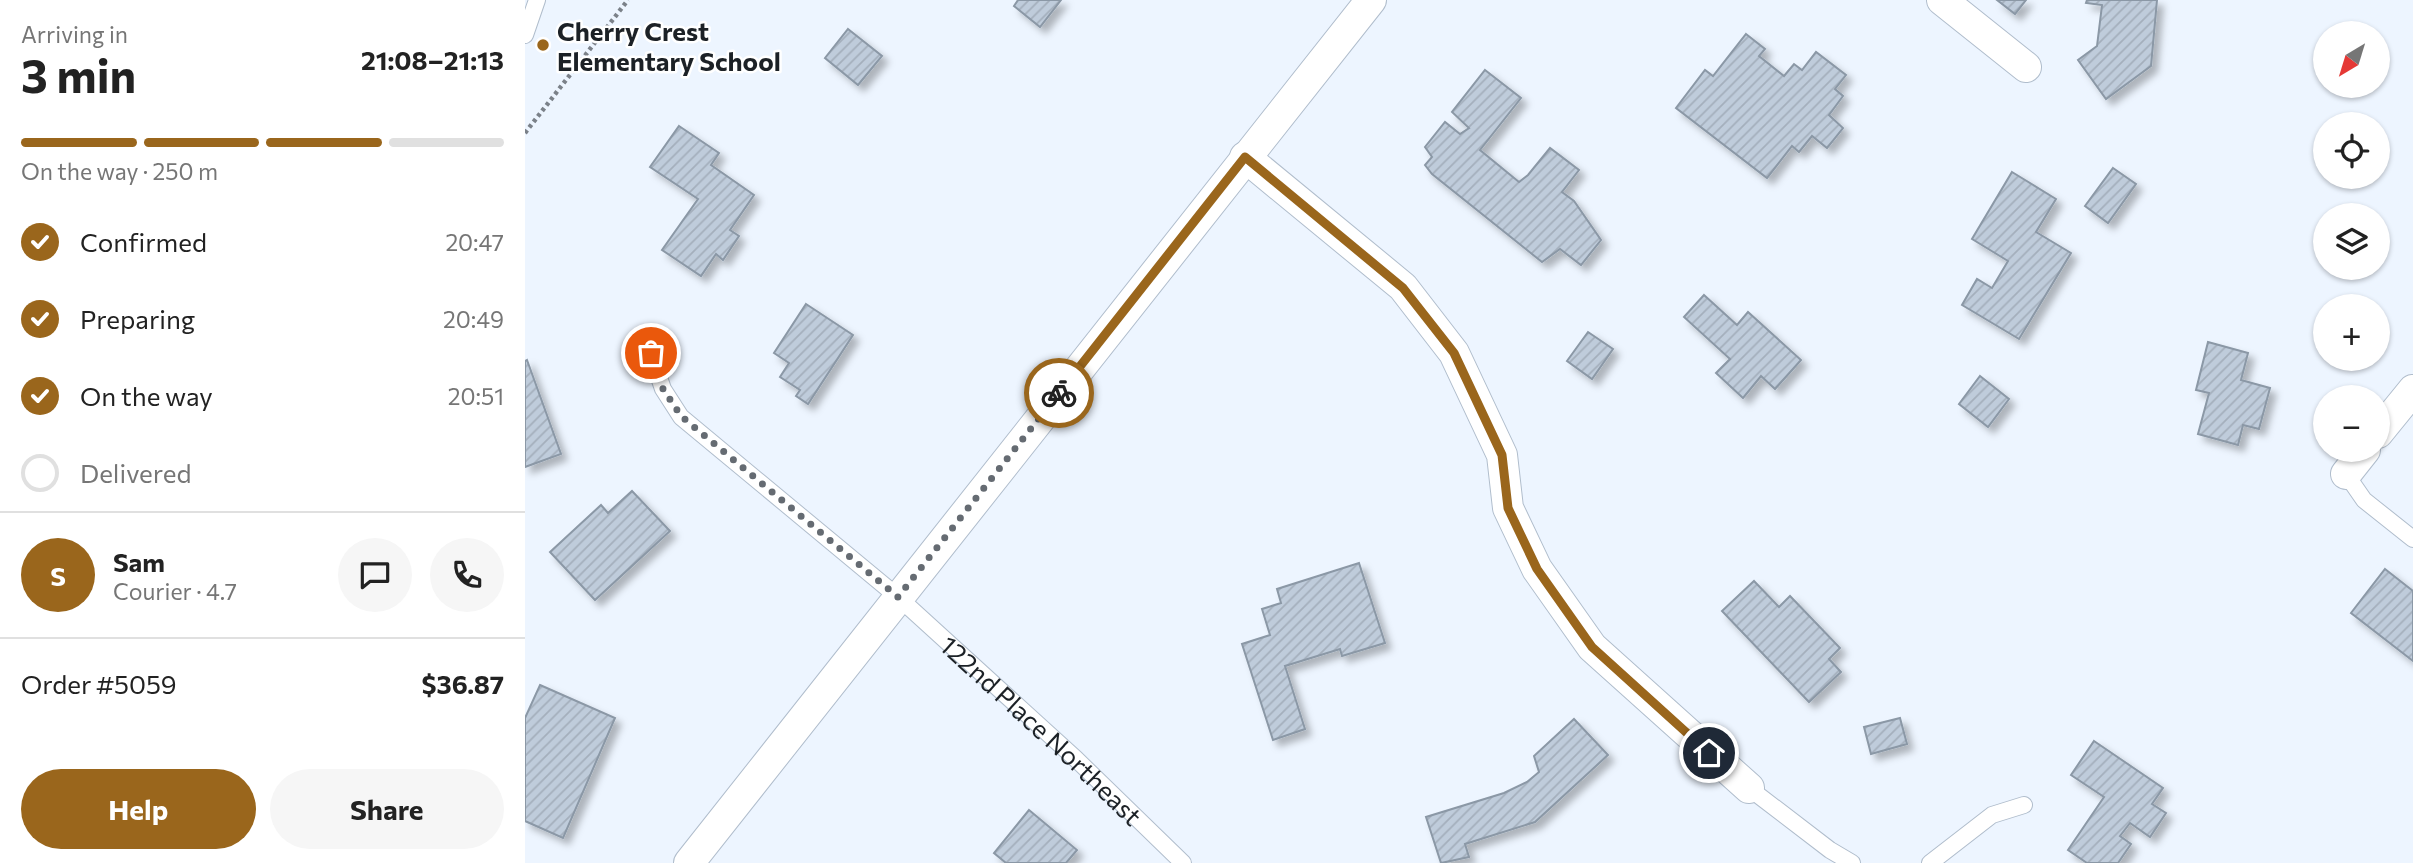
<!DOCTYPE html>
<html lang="en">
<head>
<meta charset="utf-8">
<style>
	body { margin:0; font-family:Commissioner,sans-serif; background:#f6f6f6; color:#222; height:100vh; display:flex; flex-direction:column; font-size:26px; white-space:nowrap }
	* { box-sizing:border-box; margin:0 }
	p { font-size:23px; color:#767676 }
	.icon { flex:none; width:38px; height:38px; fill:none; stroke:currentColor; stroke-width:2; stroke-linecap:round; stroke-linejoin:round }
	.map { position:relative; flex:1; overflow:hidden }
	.drawer { display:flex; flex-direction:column; background:#fff; width:525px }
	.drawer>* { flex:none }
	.needle { width:46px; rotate:218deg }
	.buttons { position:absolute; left:1788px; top:21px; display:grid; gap:14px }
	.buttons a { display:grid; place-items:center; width:77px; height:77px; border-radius:50%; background:#fff; box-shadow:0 2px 5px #0004; font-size:35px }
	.pin { position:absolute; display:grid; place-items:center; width:60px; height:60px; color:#fff; margin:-30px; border:4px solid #fff; border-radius:50%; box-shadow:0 2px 7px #0007 }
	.courier { position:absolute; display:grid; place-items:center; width:70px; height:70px; margin:-35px; border:5px solid #9a661c; border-radius:50%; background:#fff; color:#222; box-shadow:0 2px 9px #0007 }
	.head em { font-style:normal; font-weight:700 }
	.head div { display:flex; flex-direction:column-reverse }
	.head { display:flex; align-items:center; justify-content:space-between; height:119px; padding:0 21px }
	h1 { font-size:46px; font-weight:700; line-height:52px }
	.bar { display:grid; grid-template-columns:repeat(4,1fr); gap:10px 7px; align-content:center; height:84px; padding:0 21px }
	.bar i { height:9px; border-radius:5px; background:#e0e0e0 }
	.bar .current { background:#9a661c }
	.bar p { grid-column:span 4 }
	.line { display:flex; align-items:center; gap:18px; padding:0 21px; border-top:2px solid #e0e0e0 }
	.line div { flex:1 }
	.round { display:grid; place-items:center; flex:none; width:74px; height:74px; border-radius:37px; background:#f6f6f6 }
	ol { padding:0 21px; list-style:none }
	li { display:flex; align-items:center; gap:21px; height:77px }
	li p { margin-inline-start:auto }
	li .icon { padding:7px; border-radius:50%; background:#9a661c; color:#fff; stroke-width:4 }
	li:last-child { color:#767676 }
	li i { width:38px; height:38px; border:4px solid #e0e0e0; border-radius:50% }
	.button { display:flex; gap:14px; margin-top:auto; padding:14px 21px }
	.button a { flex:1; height:80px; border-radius:42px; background:#9a661c; color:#fff; font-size:28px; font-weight:700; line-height:80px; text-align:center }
	.button a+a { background:#f6f6f6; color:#222 }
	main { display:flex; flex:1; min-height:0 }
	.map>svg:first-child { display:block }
	.building { fill:url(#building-hatch); stroke:#8b98a6; stroke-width:2; filter:url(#shadow) }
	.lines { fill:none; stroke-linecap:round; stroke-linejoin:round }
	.service-casing { stroke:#b0bdcc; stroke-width:18 }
	.minor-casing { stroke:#b0bdcc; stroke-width:32 }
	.path { stroke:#7b8189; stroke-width:4.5; stroke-dasharray:3.5 3.5; stroke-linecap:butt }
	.service { stroke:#fff; stroke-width:16 }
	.minor { stroke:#fff; stroke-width:30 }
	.done { stroke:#656b72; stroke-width:7; stroke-dasharray:0 12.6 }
	.route { stroke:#9a661c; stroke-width:9 }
	.poi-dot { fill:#9a661c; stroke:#fff; stroke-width:2.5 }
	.labels { text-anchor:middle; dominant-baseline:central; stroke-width:5; stroke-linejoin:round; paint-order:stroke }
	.poi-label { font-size:26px; font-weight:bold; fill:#1c2126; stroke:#fff; text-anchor:start }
	.street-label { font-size:26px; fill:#1c2126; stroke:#fff }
</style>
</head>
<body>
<main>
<section class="drawer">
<div class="head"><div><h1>3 min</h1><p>Arriving in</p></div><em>21:08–21:13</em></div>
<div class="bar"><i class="current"></i><i class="current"></i><i class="current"></i><i></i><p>On the way · 250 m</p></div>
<ol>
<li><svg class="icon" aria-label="check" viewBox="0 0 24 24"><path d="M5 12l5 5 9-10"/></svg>Confirmed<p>20:47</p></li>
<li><svg class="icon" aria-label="check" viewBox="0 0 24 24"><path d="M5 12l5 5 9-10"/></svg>Preparing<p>20:49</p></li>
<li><svg class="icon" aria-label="check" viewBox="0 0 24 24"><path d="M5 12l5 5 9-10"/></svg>On the way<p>20:51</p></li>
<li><i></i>Delivered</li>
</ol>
<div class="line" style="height:126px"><b class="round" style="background:#9a661c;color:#fff">S</b><div><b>Sam</b><p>Courier · 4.7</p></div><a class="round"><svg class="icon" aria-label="chat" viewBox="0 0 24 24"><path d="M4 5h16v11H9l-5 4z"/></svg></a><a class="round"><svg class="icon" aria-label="phone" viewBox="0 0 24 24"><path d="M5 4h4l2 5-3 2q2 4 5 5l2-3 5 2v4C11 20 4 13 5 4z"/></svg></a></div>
<div class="line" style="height:91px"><div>Order #5059</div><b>$36.87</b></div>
<div class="button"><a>Help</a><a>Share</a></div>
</section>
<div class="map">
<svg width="1888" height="863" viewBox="0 0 1888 863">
	<defs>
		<pattern id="building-hatch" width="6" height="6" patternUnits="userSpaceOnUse" patternTransform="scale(1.75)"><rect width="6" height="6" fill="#bfccdb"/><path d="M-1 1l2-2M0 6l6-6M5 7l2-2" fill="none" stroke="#a4afbc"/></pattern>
		<filter id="shadow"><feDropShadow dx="6" dy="6" stdDeviation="3.5" flood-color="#0004"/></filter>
	</defs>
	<rect width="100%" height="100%" fill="#edf5ff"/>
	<g class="building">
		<path d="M 493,0 L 536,0 L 515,27 L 489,6 Z"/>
		<path d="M 1472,0 L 1501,0 L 1490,14 Z"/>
		<path d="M 1562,0 L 1632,0 L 1626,66 L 1581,99 L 1553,60 L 1572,46 L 1577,5 L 1561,3 Z"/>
		<path d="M 323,29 L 357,56 L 333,85 L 300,58 Z"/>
		<path d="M 1221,34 L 1240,49 L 1234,56 L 1259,76 L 1269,64 L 1277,70 L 1291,52 L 1321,75 L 1310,89 L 1318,96 L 1304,115 L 1318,128 L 1302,148 L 1287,136 L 1274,152 L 1267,146 L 1242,178 L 1151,108 L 1180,70 L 1188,76 Z"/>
		<path d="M 960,70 L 996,98 L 955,150 L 994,182 L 1003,175 L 1025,148 L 1054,170 L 1037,192 L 1049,201 L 1076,240 L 1056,265 L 1035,249 L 1017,262 L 907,174 L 900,165 L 907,157 L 900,147 L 920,122 L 935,134 L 944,128 L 927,112 Z"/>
		<path d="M 154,126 L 194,153 L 186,165 L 229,195 L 205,230 L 214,236 L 198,260 L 191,254 L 176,276 L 137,250 L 173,199 L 125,167 Z"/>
		<path d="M 1588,168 L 1611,184 L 1583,223 L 1560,206 Z"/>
		<path d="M 1487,172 L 1531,199 L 1511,232 L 1546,253 L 1494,339 L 1437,305 L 1452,279 L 1467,288 L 1483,261 L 1447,239 Z"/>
		<path d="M 1179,295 L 1212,325 L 1223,312 L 1276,360 L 1250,389 L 1236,376 L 1218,398 L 1191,373 L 1205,359 L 1159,317 Z"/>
		<path d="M 281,304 L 328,335 L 283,404 L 271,396 L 275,390 L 255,377 L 264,363 L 249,353 Z"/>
		<path d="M 1063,332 L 1088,349 L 1067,379 L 1042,361 Z"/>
		<path d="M 1683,342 L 1723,353 L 1716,380 L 1745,388 L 1734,429 L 1718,425 L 1713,445 L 1673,434 L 1684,393 L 1671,390 Z"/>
		<path d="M 2,360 L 36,454 L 0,467 L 0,361 Z"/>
		<path d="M 1455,376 L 1484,399 L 1463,427 L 1434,404 Z"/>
		<path d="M 107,491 L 145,531 L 70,600 L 25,552 L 76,505 L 83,513 Z"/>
		<path d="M 834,563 L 860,643 L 817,656 L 815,649 L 760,666 L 780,729 L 748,740 L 717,644 L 745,635 L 737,609 L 756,603 L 752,589 Z"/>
		<path d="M 1860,569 L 1888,591 L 1888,661 L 1826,613 Z"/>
		<path d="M 1229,581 L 1254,607 L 1265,596 L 1315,648 L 1304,659 L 1316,672 L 1284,702 L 1197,611 Z"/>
		<path d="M 15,685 L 90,718 L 38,838 L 0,821 L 0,718 Z"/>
		<path d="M 1375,718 L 1382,744 L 1346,754 L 1339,727 Z"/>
		<path d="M 1049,719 L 1083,755 L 1010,822 L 940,844 L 944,857 L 916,863 L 901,817 L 979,793 L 1002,782 L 1014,772 L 1009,756 Z"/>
		<path d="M 1569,741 L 1638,788 L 1627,804 L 1641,813 L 1625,837 L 1605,823 L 1595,836 L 1606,844 L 1593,863 L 1562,863 L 1543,850 L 1579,797 L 1546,775 Z"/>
		<path d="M 504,810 L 552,850 L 541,863 L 481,863 L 469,853 Z"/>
	</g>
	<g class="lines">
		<g class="service-casing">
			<g id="service">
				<path d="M 0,35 L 12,0"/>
				<path id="s1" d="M 119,334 L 138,389 L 156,417 L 373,597 L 551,759 L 658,863"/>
				<path d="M 1821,474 L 1839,500 L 1888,539"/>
				<path d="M 1224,788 L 1305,850 L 1327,863"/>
				<path d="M 1405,863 L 1467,815 L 1499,805"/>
			</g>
		</g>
		<g class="minor-casing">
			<g id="minor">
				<path d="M 1417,0 L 1501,67"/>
				<path d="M 720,157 L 878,287 L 929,353 L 977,455 L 983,508 L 1012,569 L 1067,647 L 1224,788"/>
				<path d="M 1853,433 L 1888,390"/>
				<path d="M 1821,474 L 1840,450"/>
				<path d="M 164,863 L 846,0"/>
			</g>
		</g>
		<path class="path" d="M 0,133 L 103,0"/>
		<use href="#service" class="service"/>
		<use href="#minor" class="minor"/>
	</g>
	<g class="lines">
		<path class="done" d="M 126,353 L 138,389 L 156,416 L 373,597 L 534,393"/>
		<path class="route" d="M 534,393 L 720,157 L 878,288 L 929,353 L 977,455 L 983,508 L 1012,569 L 1067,647 L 1184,753"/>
	</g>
	<circle class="poi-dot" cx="18" cy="45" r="7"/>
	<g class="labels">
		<g class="poi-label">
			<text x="32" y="30">Cherry Crest<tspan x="32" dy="30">Elementary School</tspan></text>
		</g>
		<g class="street-label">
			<text stroke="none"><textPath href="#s1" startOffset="569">122nd Place Northeast</textPath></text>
		</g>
	</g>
</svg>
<div class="buttons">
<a><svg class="needle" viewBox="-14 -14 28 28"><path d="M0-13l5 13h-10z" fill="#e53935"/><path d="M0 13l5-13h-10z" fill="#767676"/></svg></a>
<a><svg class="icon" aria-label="locate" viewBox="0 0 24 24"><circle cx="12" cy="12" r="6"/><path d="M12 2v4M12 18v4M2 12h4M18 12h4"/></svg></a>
<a><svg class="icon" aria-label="layers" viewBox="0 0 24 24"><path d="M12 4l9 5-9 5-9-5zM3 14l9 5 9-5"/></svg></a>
<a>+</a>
<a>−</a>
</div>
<div class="pin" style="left:126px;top:353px;background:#ea580c"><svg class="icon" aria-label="bag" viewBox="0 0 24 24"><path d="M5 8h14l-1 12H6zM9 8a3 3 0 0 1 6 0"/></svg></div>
<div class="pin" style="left:1184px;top:753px;background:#1f2937"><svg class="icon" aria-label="home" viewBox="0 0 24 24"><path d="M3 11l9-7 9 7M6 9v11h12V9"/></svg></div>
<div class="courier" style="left:534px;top:393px"><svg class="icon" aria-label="bike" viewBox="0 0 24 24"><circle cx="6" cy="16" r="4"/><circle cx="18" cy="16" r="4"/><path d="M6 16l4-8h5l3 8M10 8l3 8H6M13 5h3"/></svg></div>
</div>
</main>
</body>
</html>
